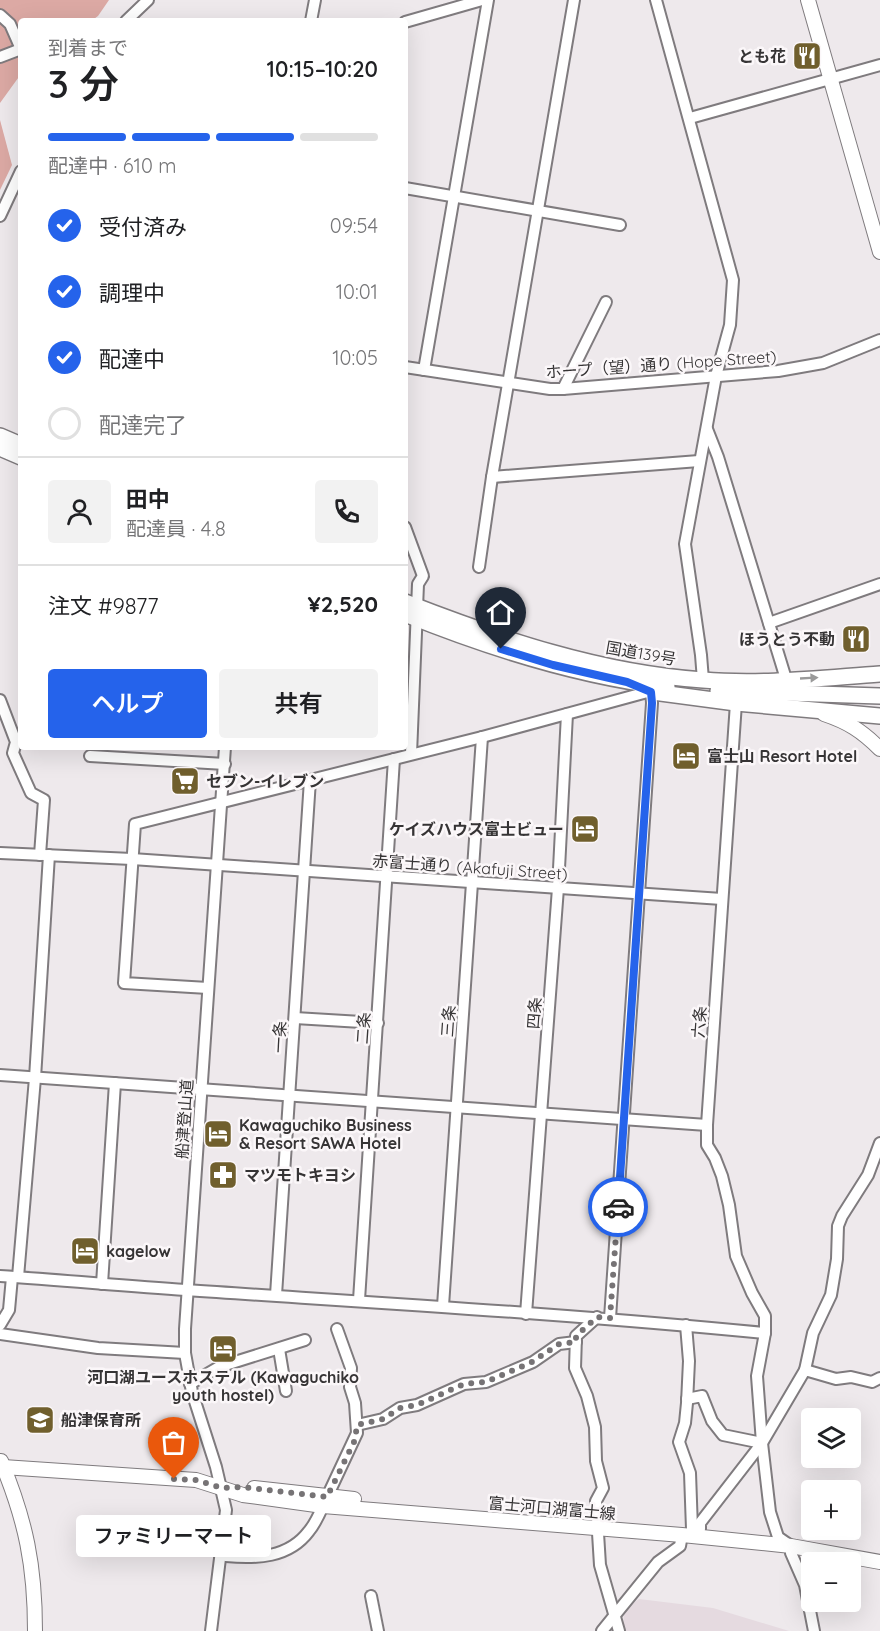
<!DOCTYPE html>
<html lang="ja">
<head>
<meta charset="utf-8">
<style>
	body { margin:0; font-family:Quicksand,"Noto Sans JP",sans-serif; background:#f2f2f2; color:#202124; height:100vh; display:flex; flex-direction:column; font-size:22px; white-space:nowrap }
	* { box-sizing:border-box; margin:0 }
	p { font-size:20px; color:#757577 }
	.icon { flex:none; width:33px; height:33px; fill:none; stroke:currentColor; stroke-width:2; stroke-linecap:round; stroke-linejoin:round }
	.map { position:relative; flex:1; overflow:hidden }
	.drawer { position:absolute; left:18px; top:18px; width:390px; height:732px; display:flex; flex-direction:column; background:#fff; border-radius:6px; box-shadow:0 6px 24px #0002 }
	.drawer>* { flex:none }
	.fabs { position:absolute; left:801px; top:1408px; display:grid; gap:12px }
	.fabs a { display:grid; place-items:center; width:60px; height:60px; border-radius:6px; background:#fff; box-shadow:0 6px 24px #0002; font-size:30px }
	.pin { position:absolute; display:grid; place-items:center; width:51px; height:51px; color:#fff; margin:-62px -26px; border-radius:50% 50% 50% 0; rotate:-45deg; box-shadow:0 0 6px #0007 }
	.pin .icon { rotate:45deg }
	.courier { position:absolute; display:grid; place-items:center; width:60px; height:60px; margin:-30px; border:4px solid #2563eb; border-radius:50%; background:#fff; color:#222; box-shadow:0 2px 8px #0007 }
	.bubble { position:absolute; height:42px; border-radius:6px; background:#fff; box-shadow:0 6px 24px #0002; font-size:20px; font-weight:600; line-height:42px; text-align:center }
	.overview em { font-style:normal; font-weight:600 }
	.overview div { display:flex; flex-direction:column-reverse }
	.overview { display:flex; align-items:center; justify-content:space-between; height:102px; padding:0 30px }
	h1 { font-size:39px; font-weight:600; line-height:45px }
	.bar { display:grid; grid-template-columns:repeat(4,1fr); gap:9px 6px; align-content:center; height:72px; padding:0 30px }
	.bar i { height:8px; border-radius:4px; background:#e0e0e0 }
	.bar .active { background:#2563eb }
	.bar p { grid-column:span 4 }
	.line { display:flex; align-items:center; gap:15px; padding:0 30px; border-top:2px solid #e0e0e0 }
	.line div { flex:1 }
	.round { display:grid; place-items:center; flex:none; width:63px; height:63px; border-radius:6px; background:#f2f2f2 }
	ol { padding:0 30px; list-style:none }
	li { display:flex; align-items:center; gap:18px; height:66px }
	li p { margin-inline-start:auto }
	li .icon { padding:6px; border-radius:50%; background:#2563eb; color:#fff; stroke-width:4 }
	li:last-child { color:#757577 }
	li i { width:33px; height:33px; border:3px solid #e0e0e0; border-radius:50% }
	.primary-button { display:flex; gap:12px; margin-top:auto; padding:12px 30px }
	.primary-button a { flex:1; height:69px; border-radius:6px; background:#2563eb; color:#fff; font-size:24px; font-weight:600; line-height:69px; text-align:center }
	.primary-button a+a { background:#f2f2f2; color:#202124 }
	.map>svg:first-child { display:block }
	.built { fill:#e5dae0 }
	.green { fill:#dca9a4 }
	.lines { fill:none; stroke-linecap:round; stroke-linejoin:round }
	.minor-casing { stroke:#7f7b7e; stroke-width:14 }
	.major-casing { stroke:#7f7b7e; stroke-width:16 }
	.highway-casing { stroke:#7f7b7e; stroke-width:18 }
	.minor { stroke:#fff; stroke-width:10 }
	.major { stroke:#fff; stroke-width:14 }
	.highway { stroke:#fff; stroke-width:15 }
	.oneway { fill:#9a9a9a }
	.done { stroke:#767375; stroke-width:6; stroke-dasharray:0 10.8 }
	.route { stroke:#2563eb; stroke-width:8 }
	.labels { text-anchor:middle; dominant-baseline:central; stroke-width:5; stroke-linejoin:round; paint-order:stroke }
	.poi-label { font-size:16px; font-weight:bold; fill:#363435; stroke:#fbf7f9; text-anchor:start }
	.street-label { font-size:16px; fill:#363435; stroke:#fbf7f9 }
</style>
</head>
<body>
<div class="map">
<svg width="880" height="1631" viewBox="0 0 880 1631">
	<rect width="100%" height="100%" fill="#eee9ec"/>
	<path class="built" d="M 639,1599 L 713,1608 L 789,1631 L 623,1631 L 624,1609 Z"/>
	<g class="green">
		<path d="M 0,0 L 109,0 L 98,16 L 91,21 L 21,21 L 21,74 L 0,103 Z"/>
		<path d="M 0,120 L 12,165 L 0,190 Z"/>
	</g>
	<g class="lines">
		<g class="minor-casing">
			<g id="minor">
				<path d="M 656,0 L 733,280 L 730,325 L 716,376 L 685,544 L 701,655 L 703,680"/>
				<path d="M 0,15 L 10,24 L 21,49"/>
				<path d="M 126,21 L 148,0"/>
				<path d="M 311,21 L 315,0"/>
				<path d="M 405,22 L 482,0"/>
				<path d="M 0,57 L 21,49"/>
				<path d="M 690,118 L 880,65"/>
				<path d="M 405,188 L 620,225"/>
				<path d="M 0,216 L 21,171"/>
				<path d="M 405,367 L 550,389 L 563,389 L 778,371 L 823,363 L 880,340"/>
				<path d="M 424,370 L 488,0"/>
				<path d="M 563,389 L 606,302"/>
				<path d="M 707,429 L 718,457 L 786,679"/>
				<path d="M 492,477 L 699,461"/>
				<path d="M 405,527 L 423,576 L 418,584 L 411,754"/>
				<path d="M 479,567 L 492,477 L 574,0"/>
				<path d="M 769,623 L 880,584"/>
				<path d="M 0,700 L 16,742 L 13,753 L 31,793 L 44,800 L 40,855"/>
				<path d="M 736,703 L 707,1125 L 707,1145 L 715,1158 L 722,1176 L 729,1205 L 736,1256 L 752,1293 L 765,1316 L 765,1333 L 757,1376 L 762,1443 L 770,1512 L 778,1537 L 791,1546 L 791,1553 L 805,1585 L 814,1631"/>
				<path d="M 90,756 L 225,764"/>
				<path d="M 0,853 L 132,859 L 722,899"/>
				<path d="M 208,988 L 124,983 L 135,824 L 482,737 L 651,691 L 652,703 L 610,1318"/>
				<path d="M 295,1018 L 378,1023"/>
				<path d="M 0,1075 L 707,1125"/>
				<path d="M 0,1276 C 62,1280 124,1286 186,1290 C 379,1303 572,1314 765,1333"/>
				<path d="M 18,1277 L 35,1078 L 49,855"/>
				<path d="M 102,1284 L 115,1083"/>
				<path d="M 276,1295 L 310,780"/>
				<path d="M 359,1300 L 394,759"/>
				<path d="M 443,1306 L 482,737"/>
				<path d="M 526,1314 L 558,888 L 567,714"/>
				<path d="M 597,1317 L 576,1336 L 575,1368 L 587,1396 L 595,1427 L 596,1461 L 603,1488 L 596,1501 L 600,1565 L 619,1631"/>
				<path d="M 0,1325 L 9,1310 L 12,1277"/>
				<path d="M 686,1325 L 689,1361 L 687,1403 L 685,1423 L 679,1442 L 690,1473 L 692,1529"/>
				<path d="M 0,1334 L 98,1348 L 185,1353"/>
				<path d="M 279,1349 L 286,1391"/>
				<path d="M 805,1370 L 813,1333 L 831,1295 L 837,1259 L 838,1226 L 842,1216 L 868,1175 L 880,1143"/>
				<path d="M 190,1384 L 219,1367 L 305,1340"/>
				<path d="M 687,1399 L 702,1396 L 712,1421 L 723,1435 L 762,1443"/>
				<path d="M 357,1425 L 383,1419 L 400,1408 L 417,1405 L 464,1384 L 486,1382 L 533,1362 L 559,1344 L 576,1342"/>
				<path d="M 327,1497 L 357,1433 L 355,1403 L 350,1387 L 351,1368 L 337,1329"/>
				<path d="M 700,1529 L 700,1523 L 762,1443 L 805,1370 L 836,1379 L 851,1377 L 872,1382 L 880,1378"/>
				<path d="M 226,1556 C 256,1559 289,1558 309,1531 C 315,1524 319,1515 323,1506"/>
				<path d="M 371,1596 L 378,1631"/>
				<path d="M 211,1631 L 226,1510 L 216,1467 L 192,1392 L 185,1353 L 185,1329 L 225,747"/>
				<path d="M 602,1631 L 658,1562 L 680,1546 L 682,1535"/>
			</g>
		</g>
		<g class="major-casing">
			<g id="major">
				<path d="M 808,0 L 880,252"/>
				<path d="M 824,714 C 848,722 862,731 880,749"/>
				<path d="M 1,1461 C 26,1521 35,1566 35,1631"/>
				<path d="M 3,1467 L 196,1480 L 243,1495 L 323,1506 L 682,1535 L 791,1546 L 880,1562"/>
				<path d="M 254,1488 L 354,1499"/>
			</g>
		</g>
		<g class="highway-casing">
			<g id="highway">
				<path d="M 0,436 L 21,445"/>
				<path d="M 0,448 L 21,457"/>
				<path d="M 405,602 C 500,639 600,673 703,680 C 761,685 822,678 880,674"/>
				<path d="M 405,614 C 489,648 577,676 667,687"/>
				<path d="M 718,691 L 880,696"/>
				<path d="M 653,692 L 736,703 L 880,716"/>
			</g>
		</g>
		<use href="#minor" class="minor"/>
		<use href="#major" class="major"/>
		<use href="#highway" class="highway"/>
	</g>
	<defs><path id="oneway-solid" d="M-6-.8H1V-3.2L6.5 0L1 3.2V.8H-6Z" transform="scale(1.5)"/></defs>
	<use class="oneway" href="#oneway-solid" transform="translate(809 678) rotate(-3)"/>
	<g class="lines">
		<path class="done" d="M 174,1479 L 196,1480 L 222,1488 L 243,1487 L 327,1497 L 355,1440 L 357,1425 L 383,1419 L 400,1408 L 417,1405 L 464,1384 L 486,1382 L 532,1362 L 559,1344 L 576,1342 L 576,1336 L 597,1317 L 610,1318 L 618,1207"/>
		<path class="route" d="M 501,649 L 553,665 L 627,682 L 651,692 L 652,703 L 618,1207"/>
	</g>
	<defs>
		<g id="restaurant-square" transform="scale(1.5)"><rect x="-9" y="-9" width="18" height="18" rx="4" fill="#705f2d" stroke="#fbf7f9"/><path d="M-5-6h1v4h1v-4h1v4h1v-4h1v5L-1.5 .5V6h-2V.5L-5-1ZM5-6V6H3V1.5H1.5Q1.5-4 5-6Z" fill="#fff"/></g>
		<g id="hotel-square" transform="scale(1.5)"><rect x="-9" y="-9" width="18" height="18" rx="4" fill="#705f2d" stroke="#fbf7f9"/><path d="M-6-4.5h1.5V1H6V5H4.5V3h-9V5H-6ZM-4 0a1.8 1.8 0 1 1 3.6 0ZM.5 0V-2.5h3Q6-2.5 6 0Z" fill="#fff"/></g>
		<g id="supermarket-square" transform="scale(1.5)"><rect x="-9" y="-9" width="18" height="18" rx="4" fill="#705f2d" stroke="#fbf7f9"/><path d="M-6-5.5h2.5l.6 2H6L4.5 2H-2.5L-4.4-4H-6ZM-1.5 3.2a1.3 1.3 0 1 0 .1 0ZM3 3.2a1.3 1.3 0 1 0 .1 0Z" fill="#fff"/></g>
		<g id="pharmacy-square" transform="scale(1.5)"><rect x="-9" y="-9" width="18" height="18" rx="4" fill="#705f2d" stroke="#fbf7f9"/><path d="M-2-6h4v4h4v4h-4v4h-4v-4h-4v-4h4Z" fill="#fff"/></g>
		<g id="school-square" transform="scale(1.5)"><rect x="-9" y="-9" width="18" height="18" rx="4" fill="#705f2d" stroke="#fbf7f9"/><path d="M0-5L7-2L0 1L-7-2ZM-4 1L0 2.5L4 1V4Q0 6-4 4Z" fill="#fff"/></g>
	</defs>
	<g fill-rule="evenodd">
		<use href="#restaurant-square" x="807" y="56"/>
		<use href="#restaurant-square" x="856" y="639"/>
		<use href="#hotel-square" x="686" y="756"/>
		<use href="#supermarket-square" x="185" y="781"/>
		<use href="#hotel-square" x="585" y="829"/>
		<use href="#hotel-square" x="218" y="1134"/>
		<use href="#pharmacy-square" x="223" y="1175"/>
		<use href="#hotel-square" x="85" y="1251"/>
		<use href="#hotel-square" x="223" y="1349"/>
		<use href="#school-square" x="40" y="1420"/>
	</g>
	<g class="labels">
		<g class="poi-label">
			<text x="786" y="56" text-anchor="end">とも花</text>
			<text x="835" y="639" text-anchor="end">ほうとう不動</text>
			<text x="707" y="756">富士山 Resort Hotel</text>
			<text x="206" y="781">セブン-イレブン</text>
			<text x="564" y="829" text-anchor="end">ケイズハウス富士ビュー</text>
			<text x="239" y="1125">Kawaguchiko Business<tspan x="239" dy="18">&amp; Resort SAWA Hotel</tspan></text>
			<text x="244" y="1175">マツモトキヨシ</text>
			<text x="106" y="1251">kagelow</text>
			<text x="223" y="1377" text-anchor="middle">河口湖ユースホステル (Kawaguchiko<tspan x="223" dy="18">youth hostel)</tspan></text>
			<text x="61" y="1420">船津保育所</text>
		</g>
		<g class="street-label">
			<text transform="translate(661 364) rotate(-4)">ホープ（望）通り (Hope Street)</text>
			<text transform="translate(641 653) rotate(10)">国道139号</text>
			<text transform="translate(470 867) rotate(4)">赤富士通り (Akafuji Street)</text>
			<text transform="translate(534 1013) rotate(-86)">四条</text>
			<text transform="translate(448 1021) rotate(-86)">三条</text>
			<text transform="translate(699 1022) rotate(-86)">六条</text>
			<text transform="translate(363 1028) rotate(-86)">二条</text>
			<text transform="translate(279 1037) rotate(-87)">一条</text>
			<text transform="translate(184 1119) rotate(-86)">船津登山道</text>
			<text transform="translate(552 1508) rotate(5)">富士河口湖富士線</text>
		</g>
	</g>
</svg>
<div class="fabs">
<a><svg class="icon" aria-label="layers" viewBox="0 0 24 24"><path d="M12 4l9 5-9 5-9-5zM3 14l9 5 9-5"/></svg></a>
<a>+</a>
<a>−</a>
</div>
<div class="pin" style="left:174px;top:1479px;background:#ea580c"><svg class="icon" aria-label="bag" viewBox="0 0 24 24"><path d="M5 8h14l-1 12H6zM9 8a3 3 0 0 1 6 0"/></svg></div>
<div class="pin" style="left:501px;top:649px;background:#1f2937"><svg class="icon" aria-label="home" viewBox="0 0 24 24"><path d="M3 11l9-7 9 7M6 9v11h12V9"/></svg></div>
<div class="courier" style="left:618px;top:1207px"><svg class="icon" aria-label="car" viewBox="0 0 24 24"><path d="M5 17H2v-5l4-1 3-4h7l3 4 3 1v5h-3M9 17h6M6 11h13"/><circle cx="7" cy="17" r="2"/><circle cx="17" cy="17" r="2"/></svg></div>
<div class="bubble" style="left:76px;top:1515px;width:195px">ファミリーマート</div>
<section class="drawer">
<div class="overview"><div><h1>3 分</h1><p>到着まで</p></div><em>10:15–10:20</em></div>
<div class="bar"><i class="active"></i><i class="active"></i><i class="active"></i><i></i><p>配達中 · 610 m</p></div>
<ol>
<li><svg class="icon" aria-label="check" viewBox="0 0 24 24"><path d="M5 12l5 5 9-10"/></svg>受付済み<p>09:54</p></li>
<li><svg class="icon" aria-label="check" viewBox="0 0 24 24"><path d="M5 12l5 5 9-10"/></svg>調理中<p>10:01</p></li>
<li><svg class="icon" aria-label="check" viewBox="0 0 24 24"><path d="M5 12l5 5 9-10"/></svg>配達中<p>10:05</p></li>
<li><i></i>配達完了</li>
</ol>
<div class="line" style="height:108px"><a class="round"><svg class="icon" aria-label="person" viewBox="0 0 24 24"><circle cx="12" cy="8" r="4"/><path d="M4 21q1-7 8-7t8 7"/></svg></a><div><b>田中</b><p>配達員 · 4.8</p></div><a class="round"><svg class="icon" aria-label="phone" viewBox="0 0 24 24"><path d="M5 4h4l2 5-3 2q2 4 5 5l2-3 5 2v4C11 20 4 13 5 4z"/></svg></a></div>
<div class="line" style="height:78px"><div>注文 #9877</div><b>¥2,520</b></div>
<div class="primary-button"><a>ヘルプ</a><a>共有</a></div>
</section>
</div>
</body>
</html>
